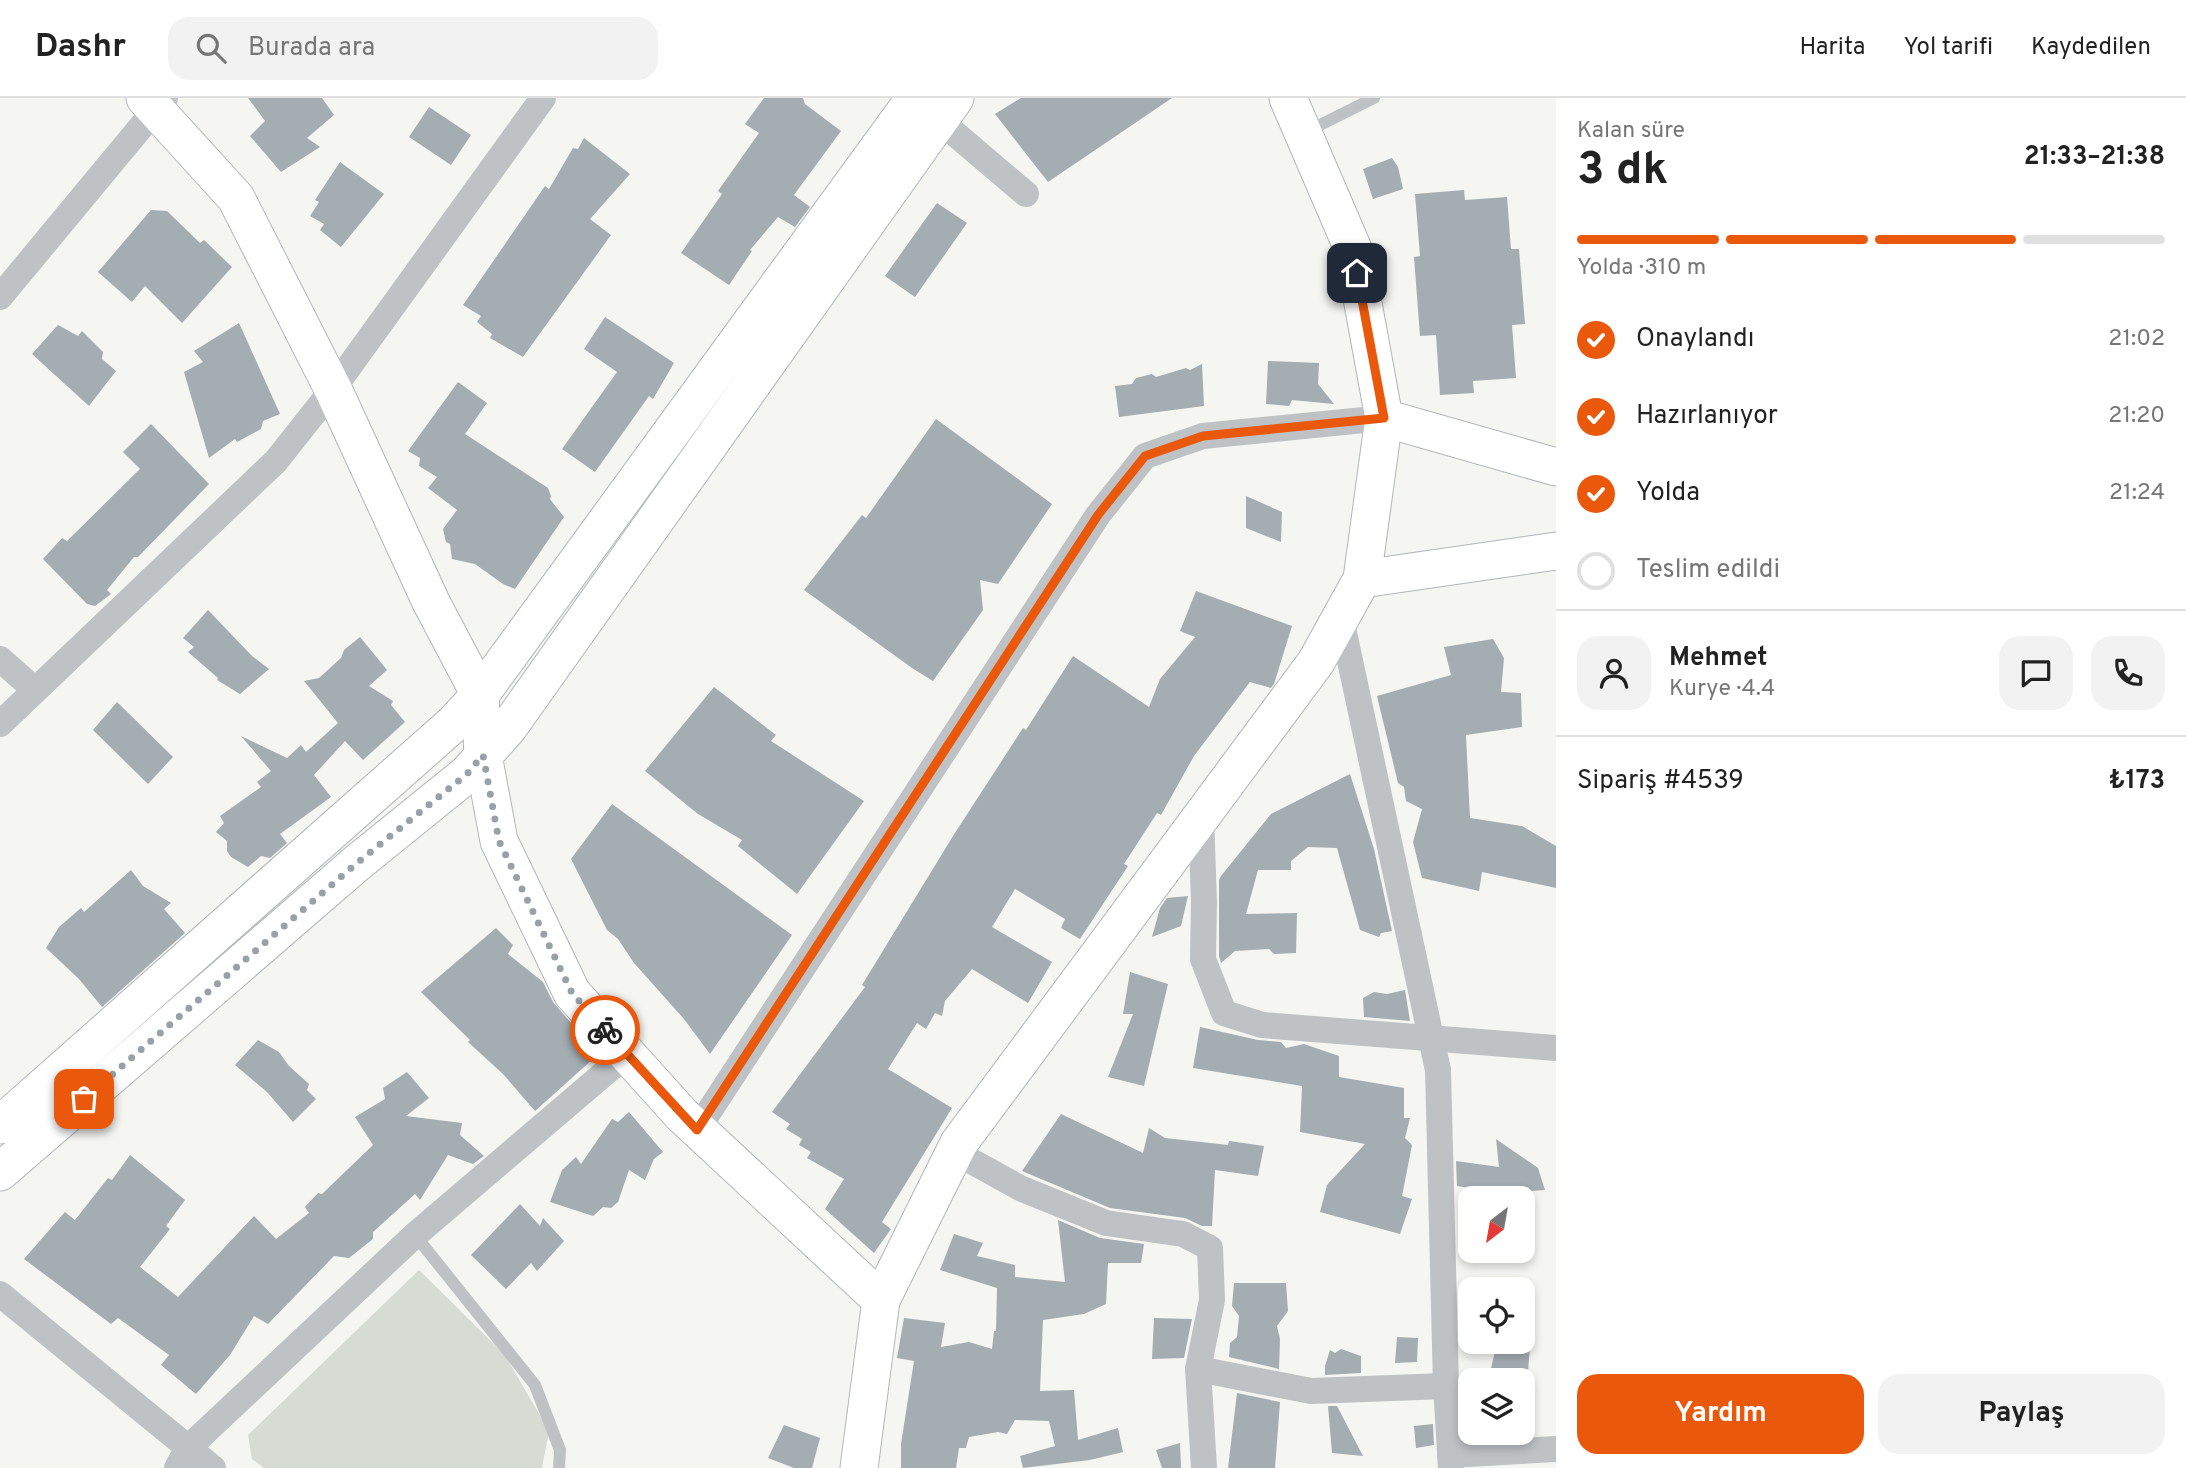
<!DOCTYPE html>
<html lang="tr">
<head>
<meta charset="utf-8">
<style>
	body { margin:0; font-family:Overpass,sans-serif; background:#f2f2f2; color:#222; height:100vh; display:flex; flex-direction:column; font-size:26px; white-space:nowrap }
	* { box-sizing:border-box; margin:0 }
	p { font-size:23px; color:#767676 }
	.icon { flex:none; width:38px; height:38px; fill:none; stroke:currentColor; stroke-width:2; stroke-linecap:round; stroke-linejoin:round }
	.map { position:relative; flex:1; overflow:hidden }
	.details { display:flex; flex-direction:column; background:#fff; width:630px }
	.details>* { flex:none }
	.needle { width:46px; rotate:211deg }
	.controls { position:absolute; left:1458px; top:1088px; display:grid; gap:14px }
	.controls a { display:grid; place-items:center; width:77px; height:77px; border-radius:14px; background:#fff; box-shadow:0 4px 10px #0003; font-size:35px }
	.pin { position:absolute; display:grid; place-items:center; width:60px; height:60px; color:#fff; margin:-30px; border-radius:14px; box-shadow:0 4px 10px #0006 }
	.courier { position:absolute; display:grid; place-items:center; width:70px; height:70px; margin:-35px; border:5px solid #ea580c; border-radius:50%; background:#fff; color:#222; box-shadow:0 2px 9px #0007 }
	.head em { font-style:normal; font-weight:700 }
	.head div { display:flex; flex-direction:column-reverse }
	.head { display:flex; align-items:center; justify-content:space-between; height:119px; padding:0 21px }
	h1 { font-size:46px; font-weight:700; line-height:52px }
	.bar { display:grid; grid-template-columns:repeat(4,1fr); gap:10px 7px; align-content:center; height:84px; padding:0 21px }
	.bar i { height:9px; border-radius:5px; background:#e0e0e0 }
	.bar .selected { background:#ea580c }
	.bar p { grid-column:span 4 }
	.line { display:flex; align-items:center; gap:18px; padding:0 21px; border-top:2px solid #e0e0e0 }
	.line div { flex:1 }
	.round { display:grid; place-items:center; flex:none; width:74px; height:74px; border-radius:21px; background:#f2f2f2 }
	ol { padding:0 21px; list-style:none }
	li { display:flex; align-items:center; gap:21px; height:77px }
	li p { margin-inline-start:auto }
	li .icon { padding:7px; border-radius:50%; background:#ea580c; color:#fff; stroke-width:4 }
	li:last-child { color:#767676 }
	li i { width:38px; height:38px; border:4px solid #e0e0e0; border-radius:50% }
	.cta { display:flex; gap:14px; margin-top:auto; padding:14px 21px }
	.cta a { flex:1; height:80px; border-radius:21px; background:#ea580c; color:#fff; font-size:28px; font-weight:700; line-height:80px; text-align:center }
	.cta a+a { background:#f2f2f2; color:#222 }
	header { display:flex; align-items:center; gap:42px; box-sizing:border-box; height:98px; padding:0 35px; background:#fff; border-bottom:2px solid #e0e0e0 }
	header strong { font-size:33px }
	nav { display:flex; gap:38px; margin-inline-start:auto; font-size:24px }
	.search { width:490px; height:63px; background:#f2f2f2; display:flex; align-items:center; gap:18px; box-sizing:border-box; padding:0 24px; border-radius:21px; color:#767676; font-size:26px }
	main { display:flex; flex:1; min-height:0 }
	.map>svg:first-child { display:block }
	.green { fill:#d6dbd3 }
	.building { fill:#a4adb2 }
	.lines { fill:none; stroke-linecap:round; stroke-linejoin:round }
	.secondary-casing { stroke:#b0b6ba; stroke-width:39 }
	.lane { stroke:#bec2c5; stroke-width:12 }
	.street { stroke:#bec2c5; stroke-width:26 }
	.secondary { stroke:#fff; stroke-width:37 }
	.done { stroke:#97a2a8; stroke-width:7; stroke-dasharray:0 12.6 }
	.route { stroke:#ea580c; stroke-width:9 }
</style>
</head>
<body>
<header>
<strong>Dashr</strong>
<div class="search"><svg class="icon" aria-label="search" viewBox="0 0 24 24"><circle cx="10" cy="10" r="6"/><path d="M15 15l6 6"/></svg>Burada ara</div>
<nav><a>Harita</a><a>Yol tarifi</a><a>Kaydedilen</a></nav>
</header>
<main>
<div class="map">
<svg width="1556" height="1370" viewBox="0 0 1556 1370">
	<rect width="100%" height="100%" fill="#f5f5f1"/>
	<path class="green" d="M 419,1172 L 505,1257 L 549,1333 L 542,1370 L 264,1370 L 252,1361 L 248,1337 Z"/>
	<g class="building">
		<path d="M 248,0 L 322,0 L 334,17 L 307,40 L 320,49 L 281,74 L 250,38 L 265,23 Z"/>
		<path d="M 764,0 L 803,0 L 805,6 L 841,33 L 794,97 L 810,109 L 795,129 L 778,119 L 750,152 L 752,153 L 729,187 L 681,155 L 722,96 L 718,93 L 759,35 L 745,26 Z"/>
		<path d="M 1021,0 L 1172,0 L 1048,84 L 995,16 Z"/>
		<path d="M 429,9 L 471,37 L 451,67 L 409,39 Z"/>
		<path d="M 584,40 L 630,76 L 590,121 L 611,137 L 523,259 L 490,240 L 492,236 L 477,224 L 481,218 L 463,207 L 545,88 L 549,91 L 573,50 L 578,51 Z"/>
		<path d="M 1392,60 L 1398,69 L 1403,91 L 1373,101 L 1363,71 Z"/>
		<path d="M 340,64 L 384,96 L 341,149 L 320,132 L 324,126 L 310,118 L 319,104 L 315,102 Z"/>
		<path d="M 1464,92 L 1465,102 L 1507,99 L 1511,151 L 1519,151 L 1525,226 L 1512,227 L 1516,280 L 1473,283 L 1474,295 L 1440,297 L 1436,237 L 1420,238 L 1414,159 L 1420,158 L 1415,96 Z"/>
		<path d="M 937,105 L 967,125 L 915,199 L 885,178 Z"/>
		<path d="M 151,112 L 167,113 L 200,145 L 204,142 L 232,169 L 182,225 L 145,188 L 132,204 L 98,174 Z"/>
		<path d="M 605,219 L 674,265 L 653,301 L 649,298 L 595,374 L 562,351 L 617,274 L 584,251 Z"/>
		<path d="M 239,225 L 280,316 L 263,323 L 261,331 L 237,344 L 235,341 L 209,360 L 184,274 L 203,264 L 194,253 Z"/>
		<path d="M 58,227 L 78,238 L 82,233 L 103,254 L 102,261 L 116,273 L 89,308 L 32,256 Z"/>
		<path d="M 1268,263 L 1319,265 L 1318,286 L 1334,306 L 1292,302 L 1289,308 L 1266,306 Z"/>
		<path d="M 1202,266 L 1204,308 L 1119,319 L 1115,288 L 1132,286 L 1136,280 L 1152,276 L 1156,279 L 1186,270 L 1190,272 Z"/>
		<path d="M 458,284 L 487,305 L 465,336 L 548,390 L 551,398 L 550,401 L 564,419 L 515,491 L 503,486 L 475,466 L 452,461 L 450,446 L 446,444 L 443,431 L 457,412 L 428,390 L 437,379 L 419,368 L 420,360 L 408,353 Z"/>
		<path d="M 936,321 L 1052,406 L 998,486 L 980,482 L 983,512 L 933,583 L 912,570 L 804,492 L 862,417 L 866,420 Z"/>
		<path d="M 151,326 L 209,386 L 138,459 L 134,459 L 107,492 L 111,496 L 95,508 L 87,506 L 43,461 L 62,440 L 67,443 L 140,371 L 123,354 Z"/>
		<path d="M 1246,398 L 1282,414 L 1281,444 L 1246,430 Z"/>
		<path d="M 1196,493 L 1292,528 L 1274,586 L 1271,590 L 1250,584 L 1194,658 L 1161,717 L 1157,715 L 1124,766 L 1128,768 L 1080,841 L 1061,830 L 1065,821 L 1015,791 L 992,829 L 1052,864 L 1028,905 L 972,871 L 945,903 L 942,918 L 935,915 L 926,931 L 917,925 L 888,971 L 952,1010 L 882,1124 L 891,1131 L 874,1155 L 825,1111 L 844,1081 L 807,1060 L 811,1054 L 799,1047 L 802,1041 L 786,1031 L 790,1026 L 772,1014 L 865,889 L 862,887 L 953,738 L 1023,630 L 1026,632 L 1073,558 L 1149,609 L 1160,581 L 1195,539 L 1180,533 Z"/>
		<path d="M 208,512 L 252,558 L 269,571 L 240,596 L 217,582 L 218,580 L 188,554 L 194,549 L 183,540 Z"/>
		<path d="M 360,539 L 387,572 L 369,588 L 393,603 L 391,607 L 405,624 L 363,662 L 345,643 L 314,677 L 331,699 L 280,736 L 287,745 L 270,760 L 261,758 L 248,769 L 231,759 L 227,753 L 227,743 L 216,734 L 224,725 L 220,718 L 261,689 L 257,684 L 271,673 L 241,638 L 287,660 L 301,647 L 306,654 L 338,625 L 304,583 L 319,580 L 341,560 L 344,552 Z"/>
		<path d="M 1493,541 L 1504,560 L 1501,594 L 1521,595 L 1522,629 L 1466,637 L 1470,720 L 1522,728 L 1556,748 L 1556,790 L 1482,774 L 1479,793 L 1422,780 L 1413,744 L 1422,711 L 1406,703 L 1404,689 L 1398,685 L 1377,598 L 1451,577 L 1444,549 Z"/>
		<path d="M 714,589 L 776,637 L 771,643 L 864,703 L 797,796 L 738,748 L 742,742 L 698,716 L 645,673 Z"/>
		<path d="M 117,604 L 173,659 L 148,686 L 93,632 Z"/>
		<path d="M 1350,676 L 1374,751 L 1392,833 L 1381,835 L 1379,839 L 1360,832 L 1337,750 L 1308,749 L 1291,763 L 1291,772 L 1258,772 L 1246,816 L 1297,815 L 1296,855 L 1274,856 L 1269,851 L 1235,853 L 1221,865 L 1219,858 L 1219,782 L 1221,778 L 1271,716 Z"/>
		<path d="M 612,706 L 792,837 L 710,956 L 684,921 L 634,865 L 618,841 L 607,832 L 571,761 Z"/>
		<path d="M 131,772 L 143,788 L 171,805 L 164,811 L 185,835 L 102,909 L 79,881 L 46,850 L 59,829 L 81,810 L 84,814 Z"/>
		<path d="M 1188,798 L 1181,828 L 1152,839 L 1160,810 L 1167,800 Z"/>
		<path d="M 496,830 L 513,847 L 508,856 L 543,884 L 553,904 L 572,926 L 593,961 L 535,1013 L 503,976 L 468,944 L 470,942 L 421,894 Z"/>
		<path d="M 1130,874 L 1168,886 L 1144,988 L 1108,979 L 1133,916 L 1123,916 Z"/>
		<path d="M 1405,892 L 1410,923 L 1364,919 L 1363,900 L 1374,894 L 1387,896 Z"/>
		<path d="M 1200,929 L 1258,942 L 1281,944 L 1286,950 L 1304,946 L 1339,958 L 1339,979 L 1404,990 L 1404,1020 L 1410,1020 L 1405,1040 L 1412,1047 L 1402,1098 L 1412,1101 L 1400,1136 L 1320,1114 L 1327,1087 L 1365,1046 L 1300,1034 L 1302,988 L 1193,970 Z"/>
		<path d="M 258,942 L 279,954 L 289,968 L 309,986 L 307,992 L 316,1001 L 293,1024 L 267,994 L 235,967 Z"/>
		<path d="M 407,974 L 429,1000 L 406,1018 L 462,1025 L 460,1037 L 484,1058 L 473,1066 L 448,1057 L 420,1102 L 415,1096 L 373,1134 L 373,1141 L 349,1160 L 334,1158 L 268,1226 L 254,1218 L 230,1257 L 196,1296 L 161,1267 L 169,1257 L 118,1220 L 111,1226 L 24,1161 L 65,1114 L 75,1122 L 108,1080 L 112,1082 L 130,1057 L 185,1102 L 166,1128 L 170,1131 L 140,1169 L 178,1199 L 254,1118 L 276,1141 L 309,1115 L 305,1109 L 318,1095 L 322,1096 L 373,1047 L 355,1019 L 385,1001 L 383,990 Z"/>
		<path d="M 629,1014 L 663,1054 L 654,1061 L 645,1082 L 629,1072 L 618,1104 L 611,1110 L 603,1109 L 593,1118 L 550,1104 L 562,1072 L 576,1059 L 581,1066 L 612,1021 L 618,1024 Z"/>
		<path d="M 1061,1016 L 1143,1055 L 1149,1030 L 1165,1040 L 1228,1047 L 1229,1043 L 1264,1048 L 1258,1078 L 1215,1072 L 1212,1128 L 1202,1128 L 1185,1120 L 1110,1110 L 1022,1073 Z"/>
		<path d="M 1496,1041 L 1538,1070 L 1545,1092 L 1502,1095 L 1457,1088 L 1456,1063 L 1499,1069 Z"/>
		<path d="M 520,1106 L 540,1128 L 543,1120 L 564,1143 L 537,1173 L 531,1165 L 506,1191 L 471,1157 Z"/>
		<path d="M 1058,1122 L 1100,1140 L 1144,1146 L 1141,1165 L 1108,1165 L 1106,1206 L 1084,1216 L 1043,1222 L 1040,1293 L 1074,1292 L 1078,1342 L 1118,1330 L 1123,1354 L 1090,1362 L 1023,1370 L 1020,1358 L 1055,1348 L 1049,1323 L 1015,1322 L 1007,1336 L 998,1334 L 969,1339 L 966,1350 L 959,1350 L 956,1370 L 901,1370 L 901,1346 L 914,1263 L 897,1260 L 904,1220 L 945,1225 L 941,1249 L 969,1244 L 992,1251 L 994,1233 L 996,1233 L 997,1190 L 940,1172 L 954,1136 L 983,1145 L 977,1158 L 1015,1167 L 1015,1179 L 1065,1184 Z"/>
		<path d="M 1234,1185 L 1286,1185 L 1288,1213 L 1277,1228 L 1280,1241 L 1279,1271 L 1229,1259 L 1230,1245 L 1237,1239 L 1239,1218 L 1232,1208 Z"/>
		<path d="M 1154,1220 L 1192,1221 L 1184,1260 L 1152,1261 Z"/>
		<path d="M 1397,1239 L 1418,1240 L 1417,1264 L 1395,1265 Z"/>
		<path d="M 1497,1244 L 1528,1244 L 1530,1247 L 1528,1275 L 1490,1275 Z"/>
		<path d="M 1341,1251 L 1361,1258 L 1361,1275 L 1325,1277 L 1325,1268 L 1330,1252 L 1335,1255 Z"/>
		<path d="M 1237,1295 L 1280,1304 L 1275,1370 L 1228,1370 Z"/>
		<path d="M 1328,1308 L 1337,1308 L 1363,1358 L 1332,1355 Z"/>
		<path d="M 1470,1321 L 1470,1335 L 1481,1335 L 1481,1339 L 1465,1340 L 1464,1322 Z"/>
		<path d="M 1433,1326 L 1434,1347 L 1416,1350 L 1414,1328 Z"/>
		<path d="M 784,1327 L 820,1340 L 812,1370 L 794,1370 L 768,1360 Z"/>
		<path d="M 1180,1345 L 1181,1370 L 1162,1370 L 1156,1352 Z"/>
	</g>
	<g class="lines">
		<g class="secondary-casing">
			<g id="secondary">
				<path d="M 145,0 L 236,100 L 333,291 L 431,504 L 480,597 L 483,657 L 499,743 L 572,895 L 682,1017 L 881,1202"/>
				<path d="M 1384,320 L 1556,369"/>
				<path d="M 1362,481 L 1556,453"/>
				<path d="M 0,1027 L 453,626 L 480,597 L 915,0"/>
				<path d="M 0,1074 L 357,765 L 467,676 L 508,630 L 955,0"/>
				<path d="M 859,1370 L 881,1202 L 959,1045 L 1316,564 L 1362,481 L 1384,320 L 1353,151 L 1288,0"/>
			</g>
		</g>
		<g class="lane">
			<path d="M 1306,34 L 1374,0"/>
			<path d="M 415,1137 L 535,1287 L 560,1352 L 559,1370"/>
		</g>
		<g class="street">
			<path d="M 925,12 L 939,22 L 1026,96"/>
			<path d="M 0,199 L 165,0"/>
			<path d="M 1341,521 L 1438,972 L 1446,1288 L 1451,1370"/>
			<path d="M 0,561 L 35,592"/>
			<path d="M 0,626 L 276,363 L 333,291 L 543,0"/>
			<path d="M 1201,719 L 1204,803 L 1203,861 L 1224,915 L 1262,927 L 1556,950"/>
			<path d="M 697,1032 L 1098,417 L 1145,358 L 1203,338 L 1384,320"/>
			<path d="M 955,1054 L 1020,1090 L 1106,1125 L 1183,1136 L 1210,1150 L 1212,1202 L 1198,1271 L 1204,1370"/>
			<path d="M 0,1196 L 213,1370"/>
			<path d="M 1198,1271 L 1311,1293 L 1446,1288"/>
			<path d="M 1450,1357 L 1556,1351"/>
			<path d="M 177,1370 L 188,1350 L 415,1137 L 627,956"/>
		</g>
		<use href="#secondary" class="secondary"/>
	</g>
	<g class="lines">
		<path class="done" d="M 84,1001 L 357,765 L 467,676 L 483,657 L 499,743 L 572,895 L 605,932"/>
		<path class="route" d="M 605,932 L 697,1032 L 1098,417 L 1145,358 L 1203,338 L 1384,320 L 1357,175"/>
	</g>
</svg>
<div class="controls">
<a><svg class="needle" viewBox="-14 -14 28 28"><path d="M0-13l5 13h-10z" fill="#e53935"/><path d="M0 13l5-13h-10z" fill="#767676"/></svg></a>
<a><svg class="icon" aria-label="locate" viewBox="0 0 24 24"><circle cx="12" cy="12" r="6"/><path d="M12 2v4M12 18v4M2 12h4M18 12h4"/></svg></a>
<a><svg class="icon" aria-label="layers" viewBox="0 0 24 24"><path d="M12 4l9 5-9 5-9-5zM3 14l9 5 9-5"/></svg></a>
</div>
<div class="pin" style="left:84px;top:1001px;background:#ea580c"><svg class="icon" aria-label="bag" viewBox="0 0 24 24"><path d="M5 8h14l-1 12H6zM9 8a3 3 0 0 1 6 0"/></svg></div>
<div class="pin" style="left:1357px;top:175px;background:#1f2937"><svg class="icon" aria-label="home" viewBox="0 0 24 24"><path d="M3 11l9-7 9 7M6 9v11h12V9"/></svg></div>
<div class="courier" style="left:605px;top:932px"><svg class="icon" aria-label="bike" viewBox="0 0 24 24"><circle cx="6" cy="16" r="4"/><circle cx="18" cy="16" r="4"/><path d="M6 16l4-8h5l3 8M10 8l3 8H6M13 5h3"/></svg></div>
</div>
<section class="details">
<div class="head"><div><h1>3 dk</h1><p>Kalan süre</p></div><em>21:33–21:38</em></div>
<div class="bar"><i class="selected"></i><i class="selected"></i><i class="selected"></i><i></i><p>Yolda · 310 m</p></div>
<ol>
<li><svg class="icon" aria-label="check" viewBox="0 0 24 24"><path d="M5 12l5 5 9-10"/></svg>Onaylandı<p>21:02</p></li>
<li><svg class="icon" aria-label="check" viewBox="0 0 24 24"><path d="M5 12l5 5 9-10"/></svg>Hazırlanıyor<p>21:20</p></li>
<li><svg class="icon" aria-label="check" viewBox="0 0 24 24"><path d="M5 12l5 5 9-10"/></svg>Yolda<p>21:24</p></li>
<li><i></i>Teslim edildi</li>
</ol>
<div class="line" style="height:126px"><a class="round"><svg class="icon" aria-label="person" viewBox="0 0 24 24"><circle cx="12" cy="8" r="4"/><path d="M4 21q1-7 8-7t8 7"/></svg></a><div><b>Mehmet</b><p>Kurye · 4.4</p></div><a class="round"><svg class="icon" aria-label="chat" viewBox="0 0 24 24"><path d="M4 5h16v11H9l-5 4z"/></svg></a><a class="round"><svg class="icon" aria-label="phone" viewBox="0 0 24 24"><path d="M5 4h4l2 5-3 2q2 4 5 5l2-3 5 2v4C11 20 4 13 5 4z"/></svg></a></div>
<div class="line" style="height:91px"><div>Sipariş #4539</div><b>₺173</b></div>
<div class="cta"><a>Yardım</a><a>Paylaş</a></div>
</section>
</main>
</body>
</html>
